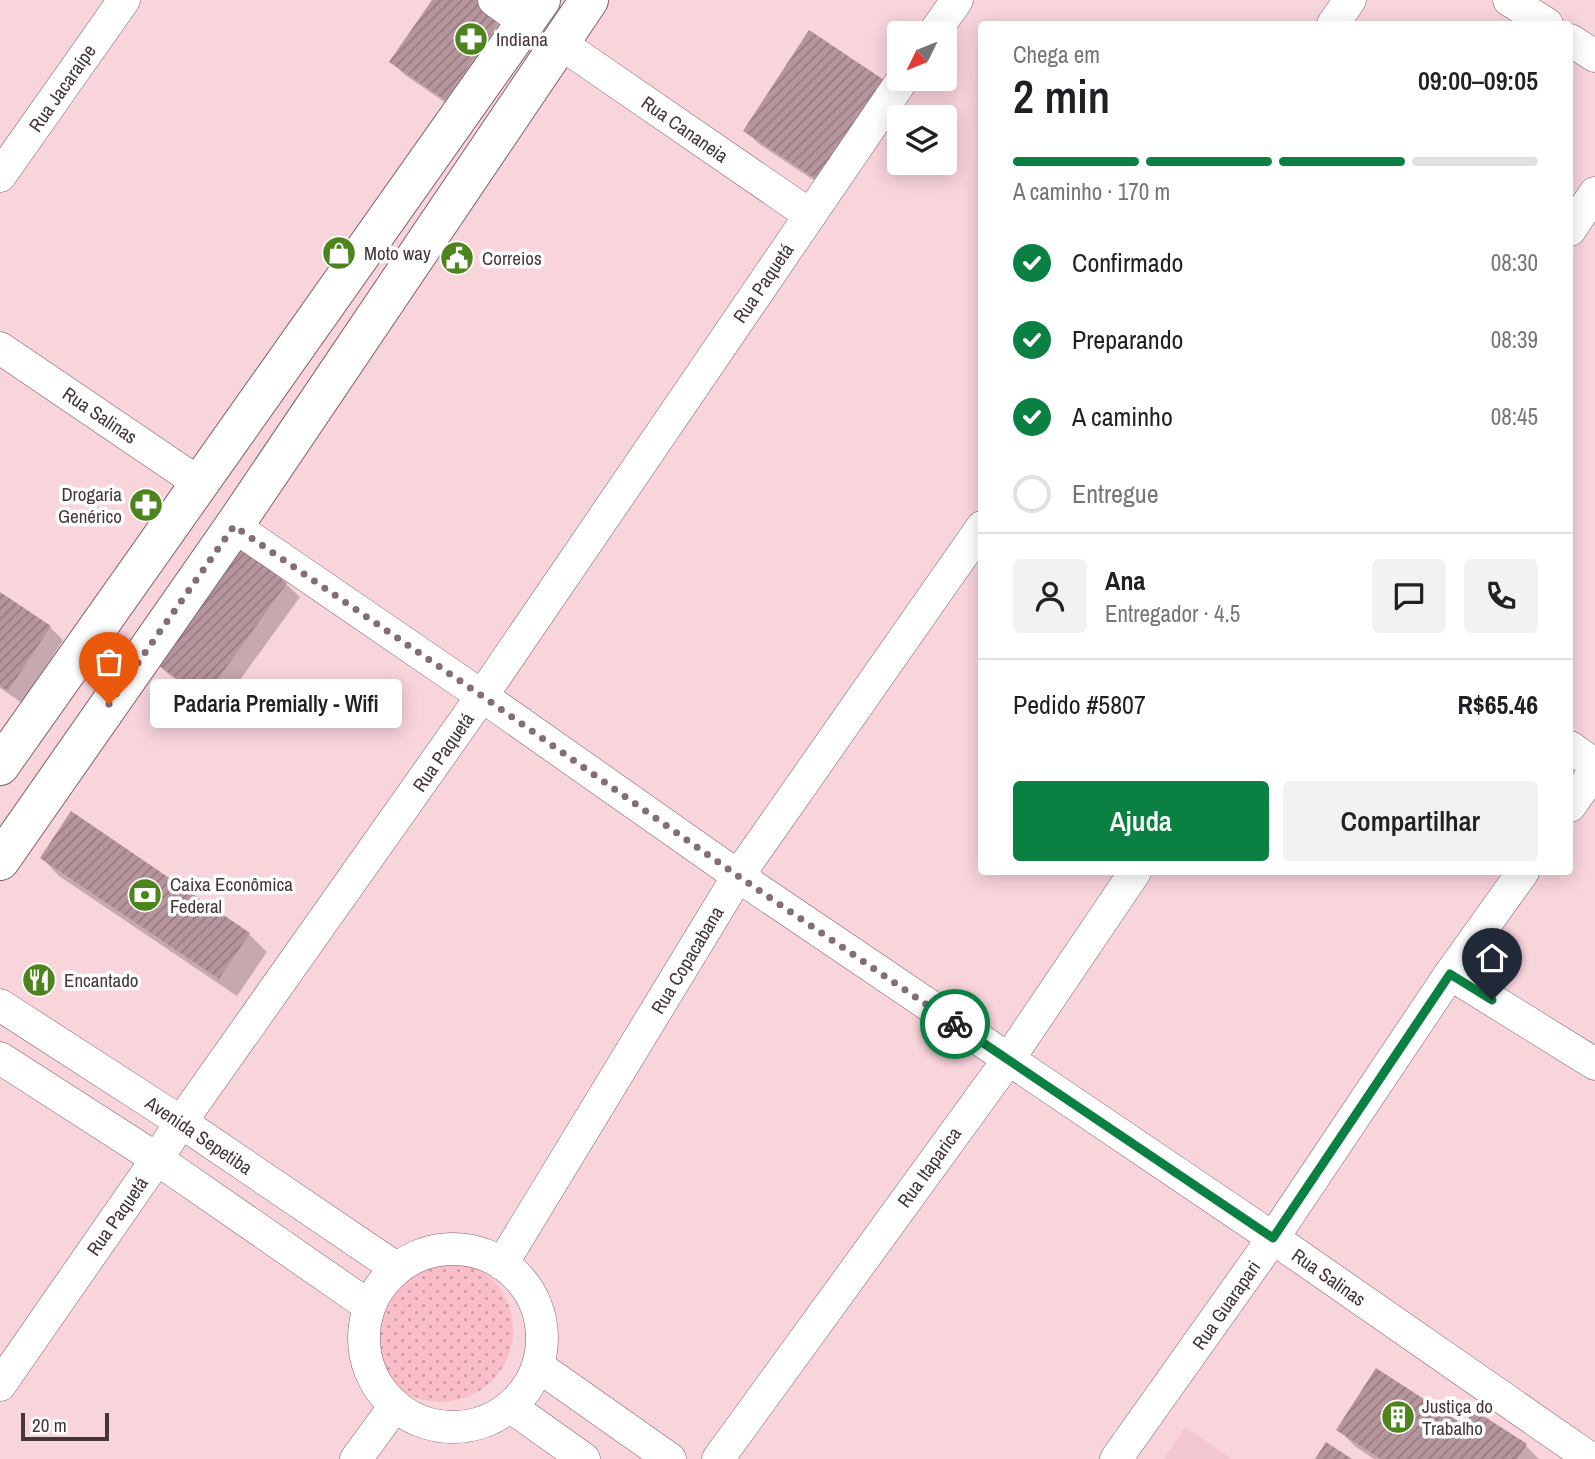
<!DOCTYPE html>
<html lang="pt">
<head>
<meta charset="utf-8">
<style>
	body { margin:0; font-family:"Archivo Narrow",sans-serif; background:#f2f2f2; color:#202124; height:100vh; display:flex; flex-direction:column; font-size:26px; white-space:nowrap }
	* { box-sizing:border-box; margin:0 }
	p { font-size:23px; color:#757577 }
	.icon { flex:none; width:38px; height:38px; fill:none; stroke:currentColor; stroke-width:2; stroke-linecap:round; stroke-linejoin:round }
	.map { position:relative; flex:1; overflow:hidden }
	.side { position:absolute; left:978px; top:21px; width:595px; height:854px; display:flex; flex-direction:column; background:#fff; border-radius:7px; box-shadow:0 4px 18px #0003 }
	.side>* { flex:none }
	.needle { width:46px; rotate:227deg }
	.fabs { position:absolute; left:887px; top:21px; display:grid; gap:14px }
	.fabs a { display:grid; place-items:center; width:70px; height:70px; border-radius:7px; background:#fff; box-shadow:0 4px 18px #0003; font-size:35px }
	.scale { position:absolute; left:21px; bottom:18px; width:88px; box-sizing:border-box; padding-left:7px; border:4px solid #453739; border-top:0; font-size:19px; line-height:24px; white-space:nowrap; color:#453739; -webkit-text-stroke:5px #fff; paint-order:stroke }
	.pin { position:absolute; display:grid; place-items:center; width:60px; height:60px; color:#fff; margin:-72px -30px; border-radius:50% 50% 50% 0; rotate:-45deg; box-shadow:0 0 7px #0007 }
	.pin .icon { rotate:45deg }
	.courier { position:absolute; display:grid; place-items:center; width:70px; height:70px; margin:-35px; border:5px solid #0b8043; border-radius:50%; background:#fff; color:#222; box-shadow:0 2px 9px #0007 }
	.bubble { position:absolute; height:49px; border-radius:7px; background:#fff; box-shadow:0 4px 18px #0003; font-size:23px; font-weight:600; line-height:49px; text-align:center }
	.head em { font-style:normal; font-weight:600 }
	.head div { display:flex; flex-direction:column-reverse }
	.head { display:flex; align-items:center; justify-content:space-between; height:119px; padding:0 35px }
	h1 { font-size:46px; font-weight:600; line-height:52px }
	.bar { display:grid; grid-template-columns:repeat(4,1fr); gap:10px 7px; align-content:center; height:84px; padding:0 35px }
	.bar i { height:9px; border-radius:5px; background:#e0e0e0 }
	.bar .on { background:#0b8043 }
	.bar p { grid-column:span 4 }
	.line { display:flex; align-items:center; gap:18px; padding:0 35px; border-top:2px solid #e0e0e0 }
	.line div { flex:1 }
	.round { display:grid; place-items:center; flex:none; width:74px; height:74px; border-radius:7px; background:#f2f2f2 }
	ol { padding:0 35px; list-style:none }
	li { display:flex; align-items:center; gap:21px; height:77px }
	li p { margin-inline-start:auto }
	li .icon { padding:7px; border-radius:50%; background:#0b8043; color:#fff; stroke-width:4 }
	li:last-child { color:#757577 }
	li i { width:38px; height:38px; border:4px solid #e0e0e0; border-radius:50% }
	.primary-button { display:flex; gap:14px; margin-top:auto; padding:14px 35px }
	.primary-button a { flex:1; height:80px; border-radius:7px; background:#0b8043; color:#fff; font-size:28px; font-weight:600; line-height:80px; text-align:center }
	.primary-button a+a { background:#f2f2f2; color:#202124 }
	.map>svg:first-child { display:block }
	.built { fill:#f3c7d0 }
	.park { fill:url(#park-dots) }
	.shadow { fill:#0003 }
	.building { fill:url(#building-hatch) }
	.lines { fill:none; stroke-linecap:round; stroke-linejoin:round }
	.minor-casing { stroke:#816269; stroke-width:33 }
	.secondary-casing { stroke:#816269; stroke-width:40 }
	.minor { stroke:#fff; stroke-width:32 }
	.secondary { stroke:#fff; stroke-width:38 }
	.done { stroke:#846e72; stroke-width:7; stroke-dasharray:0 12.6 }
	.route { stroke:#0b8043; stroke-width:9 }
	.labels { text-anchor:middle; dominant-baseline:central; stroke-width:7; stroke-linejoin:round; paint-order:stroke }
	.poi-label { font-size:19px; fill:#453739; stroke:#fff; text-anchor:start }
	.street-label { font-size:19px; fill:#453739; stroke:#fff }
</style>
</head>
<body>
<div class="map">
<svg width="1595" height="1459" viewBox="0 0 1595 1459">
	<defs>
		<pattern id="park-dots" width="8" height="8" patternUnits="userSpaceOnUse" patternTransform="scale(1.75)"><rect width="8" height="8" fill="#fabecb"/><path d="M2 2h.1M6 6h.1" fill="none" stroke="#cc9ba6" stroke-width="1.8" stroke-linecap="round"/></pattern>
		<pattern id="building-hatch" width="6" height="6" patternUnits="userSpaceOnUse" patternTransform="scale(1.75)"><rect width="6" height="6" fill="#b7959c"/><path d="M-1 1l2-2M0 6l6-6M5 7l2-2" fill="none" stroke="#977a80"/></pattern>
	</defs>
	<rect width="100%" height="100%" fill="#f8d4db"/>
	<path class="built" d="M 1185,1427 L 1231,1459 L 1164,1459 Z"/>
	<circle class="park" cx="441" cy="1330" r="72"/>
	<g class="shadow">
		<path d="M 434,0 L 477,0 L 504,23 L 459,112 L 405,75 L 391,62 Z"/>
		<path d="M 809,33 L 836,195 L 759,144 L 745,131 Z"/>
		<path d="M 235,547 L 286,584 L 300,597 L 218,710 L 167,673 L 154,660 Z"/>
		<path d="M 0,594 L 50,627 L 63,640 L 22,703 L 0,688 Z"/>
		<path d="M 42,858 L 249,934 L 267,952 L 237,996 L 59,876 Z"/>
		<path d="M 1464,1428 L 1526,1446 L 1539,1459 L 1374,1459 L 1356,1447 L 1338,1429 Z"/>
	</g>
	<g class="building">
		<path d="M 432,0 L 480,0 L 491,7 L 497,25 L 445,100 L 389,62 Z"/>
		<path d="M 809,30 L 887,82 L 822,183 L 743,131 Z"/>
		<path d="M 235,544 L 287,583 L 204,698 L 151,660 Z"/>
		<path d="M 0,592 L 51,626 L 8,691 L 0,686 Z"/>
		<path d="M 71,811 L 250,933 L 219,979 L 40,858 Z"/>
		<path d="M 1376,1368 L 1464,1425 L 1474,1410 L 1527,1444 L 1517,1459 L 1381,1459 L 1336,1430 Z"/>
		<path d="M 1326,1442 L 1352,1459 L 1315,1459 Z"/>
	</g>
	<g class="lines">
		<g class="minor-casing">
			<g id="minor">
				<path d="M 494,0 L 526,23"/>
				<path d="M 1509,0 L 1547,24"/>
				<path d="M 1333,24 L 1350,0"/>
				<path d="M 934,33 L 957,0"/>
				<path d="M 1570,40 L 1595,56"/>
				<path d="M 560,43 L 810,215"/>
				<path d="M 0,176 L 124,0"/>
				<path d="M 1570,230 L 1595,193"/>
				<path d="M 0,348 L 199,483"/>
				<path d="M 234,526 L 482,696 L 738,876 L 1273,1238 L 1591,1459"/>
				<path d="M 1570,747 L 1595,765"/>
				<path d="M 1570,806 L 1595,771"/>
				<path d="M 1450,974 L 1595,1064"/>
				<path d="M 0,1005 L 181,1122 L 396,1268"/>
				<path d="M 0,1058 L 157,1159 L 369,1306"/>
				<circle cx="453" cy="1338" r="89"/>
				<path d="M 502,1264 L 738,876 L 982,527"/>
				<path d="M 538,1366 L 670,1459"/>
				<path d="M 0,1385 L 157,1159 L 181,1122 L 482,696 L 903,79"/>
				<path d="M 511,1407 L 584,1459"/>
				<path d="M 356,1459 L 395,1406"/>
				<path d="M 718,1459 L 1008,1060 L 1135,872"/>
				<path d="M 1116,1459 L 1273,1238 L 1450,974 L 1523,872"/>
			</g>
		</g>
		<g class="secondary-casing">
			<g id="secondary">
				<path d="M 0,766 L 541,0"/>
				<path d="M 0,861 L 234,526 L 589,0"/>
			</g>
		</g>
		<use href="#minor" class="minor"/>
		<use href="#secondary" class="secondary"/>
	</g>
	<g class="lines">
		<path class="done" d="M 109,704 L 234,526 L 482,696 L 738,876 L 955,1024"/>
		<path class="route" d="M 955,1024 L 1273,1238 L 1450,974 L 1492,1000"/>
	</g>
	<defs>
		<g id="pharmacy-disc" transform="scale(1.75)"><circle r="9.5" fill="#4d841d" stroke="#fff"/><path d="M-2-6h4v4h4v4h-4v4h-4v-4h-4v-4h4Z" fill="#fff"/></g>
		<g id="shop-disc" transform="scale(1.75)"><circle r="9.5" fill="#4d841d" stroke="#fff"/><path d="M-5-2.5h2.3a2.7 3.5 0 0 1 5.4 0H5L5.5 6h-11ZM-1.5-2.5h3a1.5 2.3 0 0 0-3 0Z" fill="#fff"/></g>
		<g id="civic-disc" transform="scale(1.75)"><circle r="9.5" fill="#4d841d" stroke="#fff"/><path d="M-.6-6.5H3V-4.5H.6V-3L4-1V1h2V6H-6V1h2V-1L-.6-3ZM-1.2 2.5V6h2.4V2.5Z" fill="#fff"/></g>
		<g id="bank-disc" transform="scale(1.75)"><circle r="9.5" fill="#4d841d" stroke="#fff"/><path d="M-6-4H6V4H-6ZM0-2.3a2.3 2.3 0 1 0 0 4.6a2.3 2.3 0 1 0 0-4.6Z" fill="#fff"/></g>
		<g id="restaurant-disc" transform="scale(1.75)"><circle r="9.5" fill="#4d841d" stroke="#fff"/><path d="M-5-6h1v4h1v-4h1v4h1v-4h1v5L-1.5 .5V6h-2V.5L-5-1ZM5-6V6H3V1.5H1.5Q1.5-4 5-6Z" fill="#fff"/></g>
		<g id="building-disc" transform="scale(1.75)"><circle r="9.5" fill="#4d841d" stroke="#fff"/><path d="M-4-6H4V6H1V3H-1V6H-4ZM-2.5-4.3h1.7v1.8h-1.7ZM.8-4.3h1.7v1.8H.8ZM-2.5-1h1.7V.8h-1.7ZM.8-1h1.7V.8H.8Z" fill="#fff"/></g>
	</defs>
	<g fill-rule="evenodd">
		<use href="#pharmacy-disc" x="471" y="39"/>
		<use href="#shop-disc" x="339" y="253"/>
		<use href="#civic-disc" x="457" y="258"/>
		<use href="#pharmacy-disc" x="146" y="505"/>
		<use href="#bank-disc" x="145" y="895"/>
		<use href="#restaurant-disc" x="39" y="980"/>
		<use href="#building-disc" x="1398" y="1417"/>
	</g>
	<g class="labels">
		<g class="poi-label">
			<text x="496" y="39">Indiana</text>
			<text x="364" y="253">Moto way</text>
			<text x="482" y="258">Correios</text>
			<text x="122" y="494" text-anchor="end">Drogaria<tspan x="122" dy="22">Genérico</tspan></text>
			<text x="170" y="884">Caixa Econômica<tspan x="170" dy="22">Federal</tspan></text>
			<text x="64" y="980">Encantado</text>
			<text x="1422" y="1406">Justiça do<tspan x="1422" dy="22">Trabalho</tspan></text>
		</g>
		<g class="street-label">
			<text transform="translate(62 88) rotate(-55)">Rua Jacaraípe</text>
			<text transform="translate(685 129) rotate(35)">Rua Cananeia</text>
			<text transform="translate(763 283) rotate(-56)">Rua Paquetá</text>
			<text transform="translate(100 415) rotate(34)">Rua Salinas</text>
			<text transform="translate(443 752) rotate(-55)">Rua Paquetá</text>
			<text transform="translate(687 960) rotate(-59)">Rua Copacabana</text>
			<text transform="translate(199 1135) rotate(34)">Avenida Sepetiba</text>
			<text transform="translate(929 1167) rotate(-54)">Rua Itaparica</text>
			<text transform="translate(117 1216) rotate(-55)">Rua Paquetá</text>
			<text transform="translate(1329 1277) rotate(35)">Rua Salinas</text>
			<text transform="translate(1226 1305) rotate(-55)">Rua Guarapari</text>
		</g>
	</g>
</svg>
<div class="fabs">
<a><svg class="needle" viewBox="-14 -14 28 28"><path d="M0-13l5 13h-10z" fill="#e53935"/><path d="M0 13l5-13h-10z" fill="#757577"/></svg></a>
<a><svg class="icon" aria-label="layers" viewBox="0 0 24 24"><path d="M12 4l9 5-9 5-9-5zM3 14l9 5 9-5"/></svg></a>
</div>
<div class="scale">20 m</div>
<div class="pin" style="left:109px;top:704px;background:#ea580c"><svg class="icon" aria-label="bag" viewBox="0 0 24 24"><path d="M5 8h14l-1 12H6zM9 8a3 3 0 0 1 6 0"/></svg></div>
<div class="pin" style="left:1492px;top:1000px;background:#1f2937"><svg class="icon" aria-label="home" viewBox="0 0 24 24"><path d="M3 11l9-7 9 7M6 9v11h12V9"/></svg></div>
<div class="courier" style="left:955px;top:1024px"><svg class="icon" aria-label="bike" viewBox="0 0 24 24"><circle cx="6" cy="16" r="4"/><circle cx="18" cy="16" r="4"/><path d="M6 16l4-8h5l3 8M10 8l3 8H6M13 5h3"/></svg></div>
<div class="bubble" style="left:150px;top:679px;width:252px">Padaria Premially - Wifi</div>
<section class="side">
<div class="head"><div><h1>2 min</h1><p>Chega em</p></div><em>09:00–09:05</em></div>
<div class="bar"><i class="on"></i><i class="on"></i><i class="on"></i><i></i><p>A caminho · 170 m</p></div>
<ol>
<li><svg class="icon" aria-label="check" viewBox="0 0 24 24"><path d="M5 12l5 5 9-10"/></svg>Confirmado<p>08:30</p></li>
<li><svg class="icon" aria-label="check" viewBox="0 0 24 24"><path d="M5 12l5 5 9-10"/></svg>Preparando<p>08:39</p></li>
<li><svg class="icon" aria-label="check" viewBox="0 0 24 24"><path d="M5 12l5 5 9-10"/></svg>A caminho<p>08:45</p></li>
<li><i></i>Entregue</li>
</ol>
<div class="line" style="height:126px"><a class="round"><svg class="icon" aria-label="person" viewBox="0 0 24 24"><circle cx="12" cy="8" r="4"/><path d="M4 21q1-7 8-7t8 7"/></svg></a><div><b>Ana</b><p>Entregador · 4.5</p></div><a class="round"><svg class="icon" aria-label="chat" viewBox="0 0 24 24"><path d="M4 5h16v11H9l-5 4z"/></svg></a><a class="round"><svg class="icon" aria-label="phone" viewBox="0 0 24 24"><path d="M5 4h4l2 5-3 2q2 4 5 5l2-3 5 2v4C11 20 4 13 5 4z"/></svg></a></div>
<div class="line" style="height:91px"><div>Pedido #5807</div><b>R$65.46</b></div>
<div class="primary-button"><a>Ajuda</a><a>Compartilhar</a></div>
</section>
</div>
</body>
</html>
